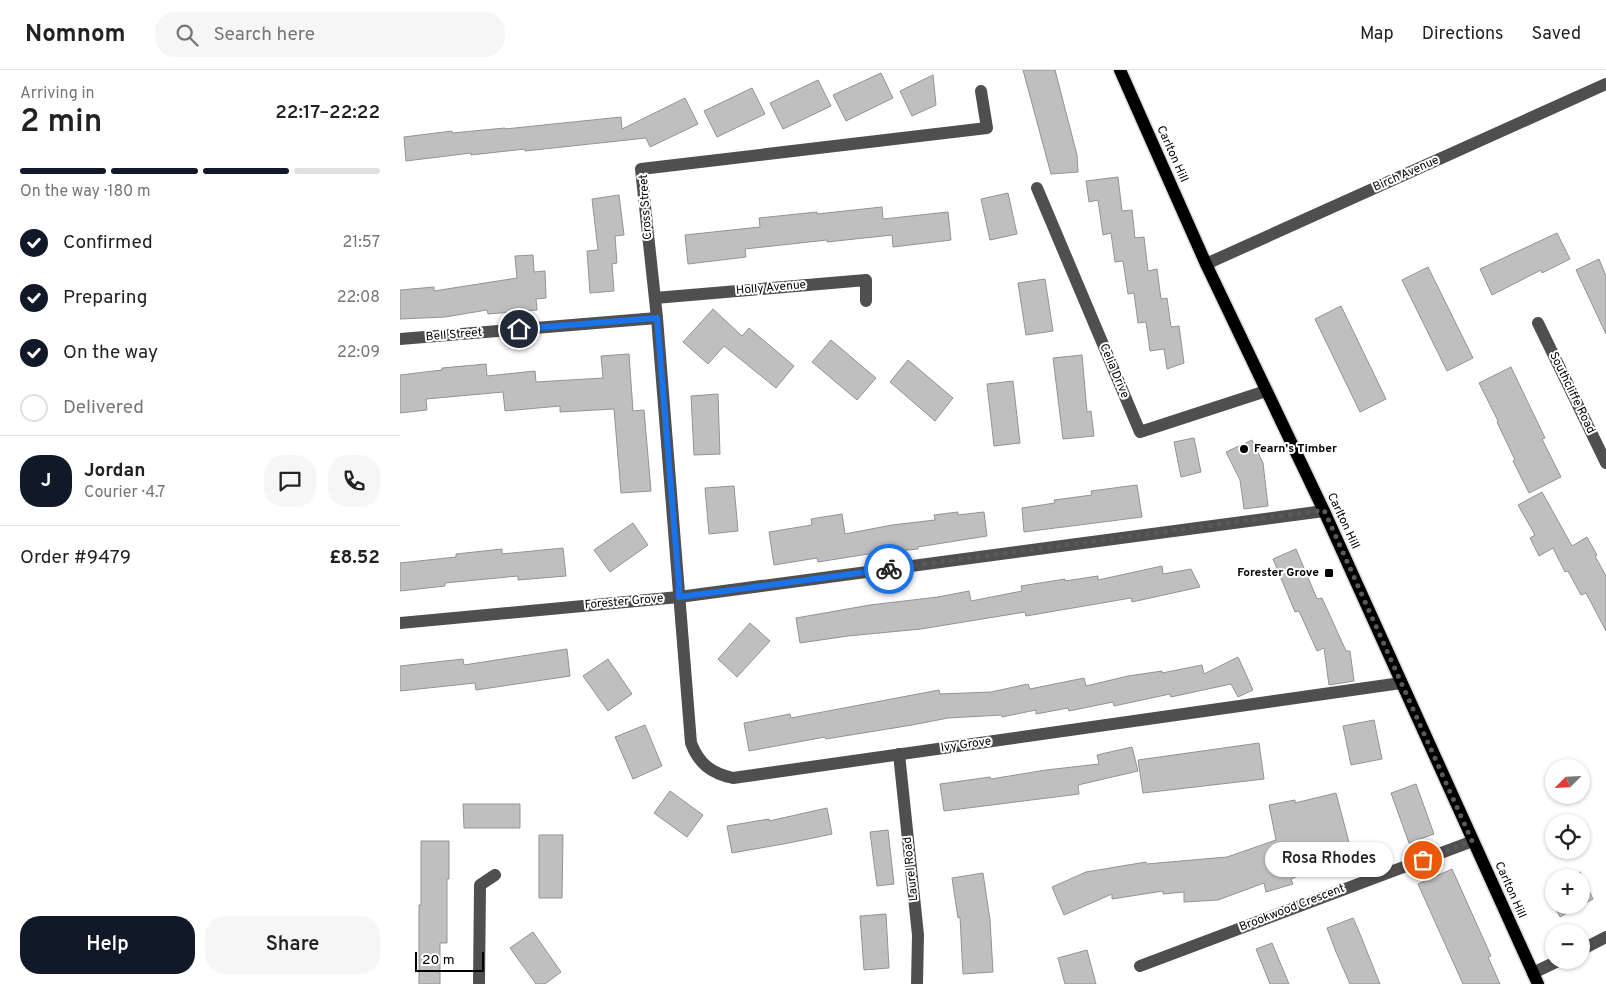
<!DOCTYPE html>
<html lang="en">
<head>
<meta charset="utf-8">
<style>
	body { margin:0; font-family:Overpass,sans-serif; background:#f6f6f6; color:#222; height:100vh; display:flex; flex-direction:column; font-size:19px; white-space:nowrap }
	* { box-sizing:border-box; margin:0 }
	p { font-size:16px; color:#767676 }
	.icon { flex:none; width:28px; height:28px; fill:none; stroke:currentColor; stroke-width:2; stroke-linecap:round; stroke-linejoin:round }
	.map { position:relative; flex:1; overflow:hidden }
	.details { display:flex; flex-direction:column; background:#fff; width:400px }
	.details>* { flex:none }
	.needle { width:32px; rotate:246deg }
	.controls { position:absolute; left:1145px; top:689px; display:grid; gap:10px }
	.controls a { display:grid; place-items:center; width:45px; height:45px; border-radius:50%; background:#fff; box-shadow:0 1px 4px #0004; font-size:25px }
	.scale { position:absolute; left:15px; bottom:12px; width:69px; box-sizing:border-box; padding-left:5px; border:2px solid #000; border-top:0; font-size:14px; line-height:18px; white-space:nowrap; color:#000; -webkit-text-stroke:4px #fff; paint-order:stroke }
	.pin { position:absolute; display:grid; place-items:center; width:42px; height:42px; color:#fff; margin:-21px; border:2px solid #fff; border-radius:50%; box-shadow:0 1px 5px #0007 }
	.courier { position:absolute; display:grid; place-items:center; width:50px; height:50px; margin:-25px; border:4px solid #1a73e8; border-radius:50%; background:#fff; color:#222; box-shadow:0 1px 6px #0007 }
	.bubble { position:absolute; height:35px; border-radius:18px; background:#fff; box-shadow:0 1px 4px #0004; font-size:16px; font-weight:600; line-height:35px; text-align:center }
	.headline em { font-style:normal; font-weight:600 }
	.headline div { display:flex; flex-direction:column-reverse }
	.headline { display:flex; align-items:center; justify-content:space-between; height:85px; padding:0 20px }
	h1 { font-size:32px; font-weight:600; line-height:38px }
	.bar { display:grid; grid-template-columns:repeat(4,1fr); gap:8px 5px; align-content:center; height:60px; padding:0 20px }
	.bar i { height:6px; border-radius:4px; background:#e0e0e0 }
	.bar .active { background:#111827 }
	.bar p { grid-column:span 4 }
	.line { display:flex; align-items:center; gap:12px; padding:0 20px; border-top:1px solid #e0e0e0 }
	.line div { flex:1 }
	.round { display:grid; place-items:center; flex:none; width:52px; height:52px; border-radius:20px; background:#f6f6f6 }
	ol { padding:0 20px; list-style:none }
	li { display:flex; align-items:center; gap:15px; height:55px }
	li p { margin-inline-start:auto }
	li .icon { padding:5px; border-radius:50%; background:#111827; color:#fff; stroke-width:4 }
	li:last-child { color:#767676 }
	li i { width:28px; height:28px; border:2px solid #e0e0e0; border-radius:50% }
	.button { display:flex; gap:10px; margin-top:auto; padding:10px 20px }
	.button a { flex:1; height:58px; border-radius:20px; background:#111827; color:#fff; font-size:20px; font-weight:600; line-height:58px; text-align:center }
	.button a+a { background:#f6f6f6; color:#222 }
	header { display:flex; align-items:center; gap:30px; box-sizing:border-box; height:70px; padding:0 25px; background:#fff; border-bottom:1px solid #e0e0e0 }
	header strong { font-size:24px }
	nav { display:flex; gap:28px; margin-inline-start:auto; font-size:18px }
	.search { width:350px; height:45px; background:#f6f6f6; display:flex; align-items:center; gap:12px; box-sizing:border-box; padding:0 18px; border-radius:20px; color:#767676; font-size:19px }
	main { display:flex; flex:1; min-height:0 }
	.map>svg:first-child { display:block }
	.building { fill:#bfbfbf; stroke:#939393 }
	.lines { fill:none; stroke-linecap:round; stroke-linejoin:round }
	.major-casing { stroke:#dbdbdb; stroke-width:15 }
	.minor { stroke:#4f4f4f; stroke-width:12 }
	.major { stroke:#000; stroke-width:12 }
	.done { stroke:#595959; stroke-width:5; stroke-dasharray:0 9 }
	.route { stroke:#1a73e8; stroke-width:6 }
	.poi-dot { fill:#000; stroke:#fff; stroke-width:2 }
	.labels { text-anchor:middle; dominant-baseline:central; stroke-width:4; stroke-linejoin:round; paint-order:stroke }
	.street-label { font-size:12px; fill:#000; stroke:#fff }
	.poi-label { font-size:12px; font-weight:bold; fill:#000; stroke:#fff; text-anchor:start }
</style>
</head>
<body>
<header>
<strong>Nomnom</strong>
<div class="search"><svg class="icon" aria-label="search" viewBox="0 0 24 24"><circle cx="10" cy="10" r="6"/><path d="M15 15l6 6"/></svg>Search here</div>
<nav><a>Map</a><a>Directions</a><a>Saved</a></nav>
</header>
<main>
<section class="details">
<div class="headline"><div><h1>2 min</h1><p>Arriving in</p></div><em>22:17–22:22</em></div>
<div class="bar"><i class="active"></i><i class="active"></i><i class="active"></i><i></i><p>On the way · 180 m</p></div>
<ol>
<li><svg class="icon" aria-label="check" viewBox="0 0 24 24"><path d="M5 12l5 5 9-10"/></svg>Confirmed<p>21:57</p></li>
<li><svg class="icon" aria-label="check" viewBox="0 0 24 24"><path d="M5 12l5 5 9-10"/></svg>Preparing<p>22:08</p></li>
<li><svg class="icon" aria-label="check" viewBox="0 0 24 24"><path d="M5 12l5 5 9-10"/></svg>On the way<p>22:09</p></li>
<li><i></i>Delivered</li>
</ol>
<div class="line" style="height:90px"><b class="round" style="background:#111827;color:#fff">J</b><div><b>Jordan</b><p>Courier · 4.7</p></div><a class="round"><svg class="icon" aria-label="chat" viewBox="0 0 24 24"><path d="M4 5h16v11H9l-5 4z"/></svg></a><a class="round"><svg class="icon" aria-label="phone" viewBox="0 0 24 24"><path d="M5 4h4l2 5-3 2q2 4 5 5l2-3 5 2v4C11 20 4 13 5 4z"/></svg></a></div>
<div class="line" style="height:65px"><div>Order #9479</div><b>£8.52</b></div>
<div class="button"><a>Help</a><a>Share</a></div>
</section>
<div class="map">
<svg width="1206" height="914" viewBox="0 0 1206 914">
	<rect width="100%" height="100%" fill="#fff"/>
	<g class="building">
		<path d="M 623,0 L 655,0 L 677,85 L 678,102 L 651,104 Z"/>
		<path d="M 481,3 L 493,28 L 446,51 L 433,25 Z"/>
		<path d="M 533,5 L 536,35 L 512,46 L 500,21 Z"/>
		<path d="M 418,10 L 431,36 L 383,59 L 370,33 Z"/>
		<path d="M 352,18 L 365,44 L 317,67 L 304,41 Z"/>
		<path d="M 285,28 L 298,54 L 250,77 L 246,68 L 125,81 L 125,79 L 71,85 L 71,83 L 6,91 L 4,67 L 52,61 L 52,63 L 105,58 L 105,59 L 221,47 L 222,59 Z"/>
		<path d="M 718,107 L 722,141 L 732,140 L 735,168 L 744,167 L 748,201 L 757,199 L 761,229 L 767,228 L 771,257 L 779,256 L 784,293 L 767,299 L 764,279 L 750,281 L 746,252 L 738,253 L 734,223 L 728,224 L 723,191 L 715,192 L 711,163 L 703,165 L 698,130 L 689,132 L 686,111 Z"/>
		<path d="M 608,123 L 617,164 L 590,170 L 581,129 Z"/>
		<path d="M 219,125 L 224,165 L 215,166 L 217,193 L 212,194 L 214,221 L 190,223 L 187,181 L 198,180 L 192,129 Z"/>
		<path d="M 482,137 L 483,149 L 548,142 L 551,170 L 493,177 L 492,165 L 427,172 L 427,170 L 345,179 L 346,187 L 288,194 L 285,165 L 360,157 L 359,148 L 417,142 L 417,144 Z"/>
		<path d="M 1157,163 L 1170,189 L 1142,203 L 1141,200 L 1092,225 L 1080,199 Z"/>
		<path d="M 133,185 L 134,202 L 145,201 L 146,228 L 136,229 L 137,240 L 88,244 L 87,240 L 45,247 L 0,249 L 0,220 L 34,217 L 34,221 L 117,208 L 115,186 Z"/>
		<path d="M 1199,189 L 1206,206 L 1206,264 L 1176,200 Z"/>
		<path d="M 1028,197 L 1073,288 L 1047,301 L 1002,210 Z"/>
		<path d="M 645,209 L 653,261 L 626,265 L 618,213 Z"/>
		<path d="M 941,236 L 986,329 L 960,342 L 915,249 Z"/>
		<path d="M 313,239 L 342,266 L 349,258 L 394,296 L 376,318 L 324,276 L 308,294 L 283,272 Z"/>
		<path d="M 431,270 L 476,308 L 457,330 L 412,292 Z"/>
		<path d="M 229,284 L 233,341 L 244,340 L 251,421 L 221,423 L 214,339 L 160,342 L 160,336 L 105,341 L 103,322 L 26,329 L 27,340 L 0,343 L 0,305 L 42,300 L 42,298 L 86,294 L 87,306 L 135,301 L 136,312 L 203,308 L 201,286 Z"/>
		<path d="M 682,285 L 687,342 L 691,341 L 694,366 L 663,369 L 653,288 Z"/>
		<path d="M 508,290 L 553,328 L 535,351 L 490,312 Z"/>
		<path d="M 1111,297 L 1145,368 L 1142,369 L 1161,407 L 1129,423 L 1113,391 L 1115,390 L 1097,352 L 1098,351 L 1079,313 Z"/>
		<path d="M 613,311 L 620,373 L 594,376 L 587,314 Z"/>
		<path d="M 318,324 L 320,384 L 294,385 L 291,326 Z"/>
		<path d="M 794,368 L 801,402 L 781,407 L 774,372 Z"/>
		<path d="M 852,370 L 863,393 L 868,436 L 844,439 L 840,410 L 826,382 Z"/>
		<path d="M 737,415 L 742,447 L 624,462 L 622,438 L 655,433 L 654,430 L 692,425 L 691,421 Z"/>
		<path d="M 334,416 L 338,461 L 309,464 L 305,418 Z"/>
		<path d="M 1142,422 L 1172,476 L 1187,467 L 1197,485 L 1195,486 L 1206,506 L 1206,561 L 1186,523 L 1181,525 L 1168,501 L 1165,502 L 1153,478 L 1139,486 L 1130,468 L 1135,465 L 1118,435 Z"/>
		<path d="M 558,442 L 558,445 L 584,442 L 587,466 L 518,477 L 518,479 L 487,482 L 487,481 L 418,492 L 417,488 L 374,495 L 369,462 L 412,455 L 411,449 L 442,444 L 445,464 L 492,455 L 535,450 L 534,445 Z"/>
		<path d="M 233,453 L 248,475 L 210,502 L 194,480 Z"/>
		<path d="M 163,478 L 166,506 L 118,510 L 118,506 L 45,513 L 45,516 L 0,521 L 0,493 L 56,487 L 56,484 L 102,479 L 102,484 Z"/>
		<path d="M 896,479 L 917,529 L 922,528 L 946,581 L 950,581 L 954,611 L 929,615 L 924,578 L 917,581 L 899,541 L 895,542 L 873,489 Z"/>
		<path d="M 762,496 L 763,504 L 791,499 L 800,517 L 732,532 L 731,528 L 626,546 L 625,542 L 521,559 L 448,566 L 400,573 L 396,548 L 470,535 L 538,527 L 569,521 L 571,531 L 622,521 L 621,516 L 665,509 L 665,511 L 698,506 L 698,510 Z"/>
		<path d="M 350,553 L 370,571 L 337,607 L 318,589 Z"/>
		<path d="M 167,579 L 170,606 L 76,620 L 75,613 L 0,621 L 0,596 L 63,589 L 64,595 Z"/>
		<path d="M 838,587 L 853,620 L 838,627 L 831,614 L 771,627 L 770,624 L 714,636 L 713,632 L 669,641 L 668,638 L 636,644 L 636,640 L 602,647 L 602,645 L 548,648 L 512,655 L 426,669 L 425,667 L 349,681 L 344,653 L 390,644 L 391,648 L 539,620 L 540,624 L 591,622 L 628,614 L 630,619 L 684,608 L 686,616 L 728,606 L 762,601 L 762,603 L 802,595 L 804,604 Z"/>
		<path d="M 208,589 L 232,624 L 208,641 L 183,606 Z"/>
		<path d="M 974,650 L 982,689 L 951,695 L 943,656 Z"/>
		<path d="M 245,655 L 262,696 L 233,709 L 215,667 Z"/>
		<path d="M 859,673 L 864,709 L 743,723 L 738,690 Z"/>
		<path d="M 732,677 L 738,701 L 678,715 L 679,724 L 544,741 L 540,714 L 590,707 L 591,709 L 646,700 L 699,694 L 697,685 Z"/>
		<path d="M 1016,714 L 1034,764 L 1009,773 L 991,723 Z"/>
		<path d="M 270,721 L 303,745 L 287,767 L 254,743 Z"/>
		<path d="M 936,723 L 952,784 L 891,809 L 893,814 L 866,822 L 864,813 L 818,830 L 784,832 L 784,822 L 763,824 L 763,821 L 712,829 L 712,824 L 664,845 L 652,817 L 686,802 L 746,792 L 746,794 L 827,787 L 876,770 L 869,735 L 895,730 L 895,733 Z"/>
		<path d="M 63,734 L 120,734 L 120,758 L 64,758 Z"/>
		<path d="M 427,738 L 432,764 L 389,773 L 332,783 L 327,756 L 369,749 L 369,751 Z"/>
		<path d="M 488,760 L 494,814 L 477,816 L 470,762 Z"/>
		<path d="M 139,765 L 163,765 L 162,828 L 139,828 Z"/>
		<path d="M 21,771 L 49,771 L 49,809 L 47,809 L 47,873 L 40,873 L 40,914 L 19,914 L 19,835 L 21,835 Z"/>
		<path d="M 1052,799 L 1091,886 L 1088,887 L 1100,914 L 1063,914 L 1018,814 Z"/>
		<path d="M 1180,802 L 1193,829 L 1160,847 L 1154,835 L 1181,835 L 1181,808 L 1169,808 Z"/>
		<path d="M 583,803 L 590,850 L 593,902 L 563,904 L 560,847 L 558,848 L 552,808 Z"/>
		<path d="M 486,844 L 489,898 L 464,900 L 460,846 Z"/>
		<path d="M 953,848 L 958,859 L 980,914 L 950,914 L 936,882 L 927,858 Z"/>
		<path d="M 133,862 L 161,902 L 145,914 L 136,914 L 110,878 Z"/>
		<path d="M 872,873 L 889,914 L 870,914 L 856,879 Z"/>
		<path d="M 687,880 L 696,914 L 665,914 L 658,888 Z"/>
	</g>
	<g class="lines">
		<g class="major-casing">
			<path id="major" d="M 720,0 L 806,194 L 924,441 L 1138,914"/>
		</g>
		<g class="minor">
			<path d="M 581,21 L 587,58 L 241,99 L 257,248 L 291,673 C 299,694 311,703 333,708 L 1001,613"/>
			<path d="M 637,118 L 740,362 L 866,321"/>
			<path d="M 806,194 L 1206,14"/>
			<path d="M 255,228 L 466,210 L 466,231"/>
			<path d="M 1138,253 L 1206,393"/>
			<path d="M 0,269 L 257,248"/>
			<path d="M 0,553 L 279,527 L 924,441"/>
			<path d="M 499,684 L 518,865 L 517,914"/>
			<path d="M 1181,880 L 1206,867"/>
			<path d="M 740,896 L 1073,771"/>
			<path d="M 1133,903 L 1160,890"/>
			<path d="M 79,914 L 80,815 L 95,805"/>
		</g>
		<use href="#major" class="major"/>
	</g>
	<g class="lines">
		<path class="done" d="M 489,499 L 924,440 L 1072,771 L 1023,790"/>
		<path class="route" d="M 119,259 L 257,248 L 279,516 L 279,527 L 489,499"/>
	</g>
	<g class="poi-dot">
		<circle cx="844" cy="379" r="5"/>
		<rect x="924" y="498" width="10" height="10" rx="2.5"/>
	</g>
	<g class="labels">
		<g class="street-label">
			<text transform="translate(772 84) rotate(66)">Carlton Hill</text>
			<text transform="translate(1006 104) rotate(-24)">Birch Avenue</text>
			<text transform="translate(246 137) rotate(-94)">Cross Street</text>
			<text transform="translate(371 218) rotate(-5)">Holly Avenue</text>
			<text transform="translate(54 265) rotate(-5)">Bell Street</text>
			<text transform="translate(714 301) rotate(67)">Celia Drive</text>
			<text transform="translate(1172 323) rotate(64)">Southcliffe Road</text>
			<text transform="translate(943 451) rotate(65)">Carlton Hill</text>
			<text transform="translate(224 532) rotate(-5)">Forester Grove</text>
			<text transform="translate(566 675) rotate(-8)">Ivy Grove</text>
			<text transform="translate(511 799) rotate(-96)">Laurel Road</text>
			<text transform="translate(1110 820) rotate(66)">Carlton Hill</text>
			<text transform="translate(892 838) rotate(-21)">Brookwood Crescent</text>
		</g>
		<g class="poi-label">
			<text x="854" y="379">Fearn's Timber</text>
			<text x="919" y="503" text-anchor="end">Forester Grove</text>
		</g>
	</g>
</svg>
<div class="controls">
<a><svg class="needle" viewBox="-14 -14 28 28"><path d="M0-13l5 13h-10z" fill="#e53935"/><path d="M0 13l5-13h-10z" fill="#767676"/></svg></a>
<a><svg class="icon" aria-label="locate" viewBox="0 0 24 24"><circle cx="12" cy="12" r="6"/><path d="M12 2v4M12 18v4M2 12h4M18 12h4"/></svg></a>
<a>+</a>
<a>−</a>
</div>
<div class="scale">20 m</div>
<div class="pin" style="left:1023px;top:790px;background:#ea580c"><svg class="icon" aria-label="bag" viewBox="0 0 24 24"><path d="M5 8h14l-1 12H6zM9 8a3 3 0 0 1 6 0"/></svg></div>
<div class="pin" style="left:119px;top:259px;background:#1f2937"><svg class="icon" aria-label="home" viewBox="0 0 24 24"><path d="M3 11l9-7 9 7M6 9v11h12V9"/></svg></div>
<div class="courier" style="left:489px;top:499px"><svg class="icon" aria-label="bike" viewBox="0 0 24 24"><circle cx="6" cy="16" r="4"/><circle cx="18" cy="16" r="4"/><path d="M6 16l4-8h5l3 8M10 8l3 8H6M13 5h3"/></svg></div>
<div class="bubble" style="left:865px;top:772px;width:128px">Rosa Rhodes</div>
</div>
</main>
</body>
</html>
